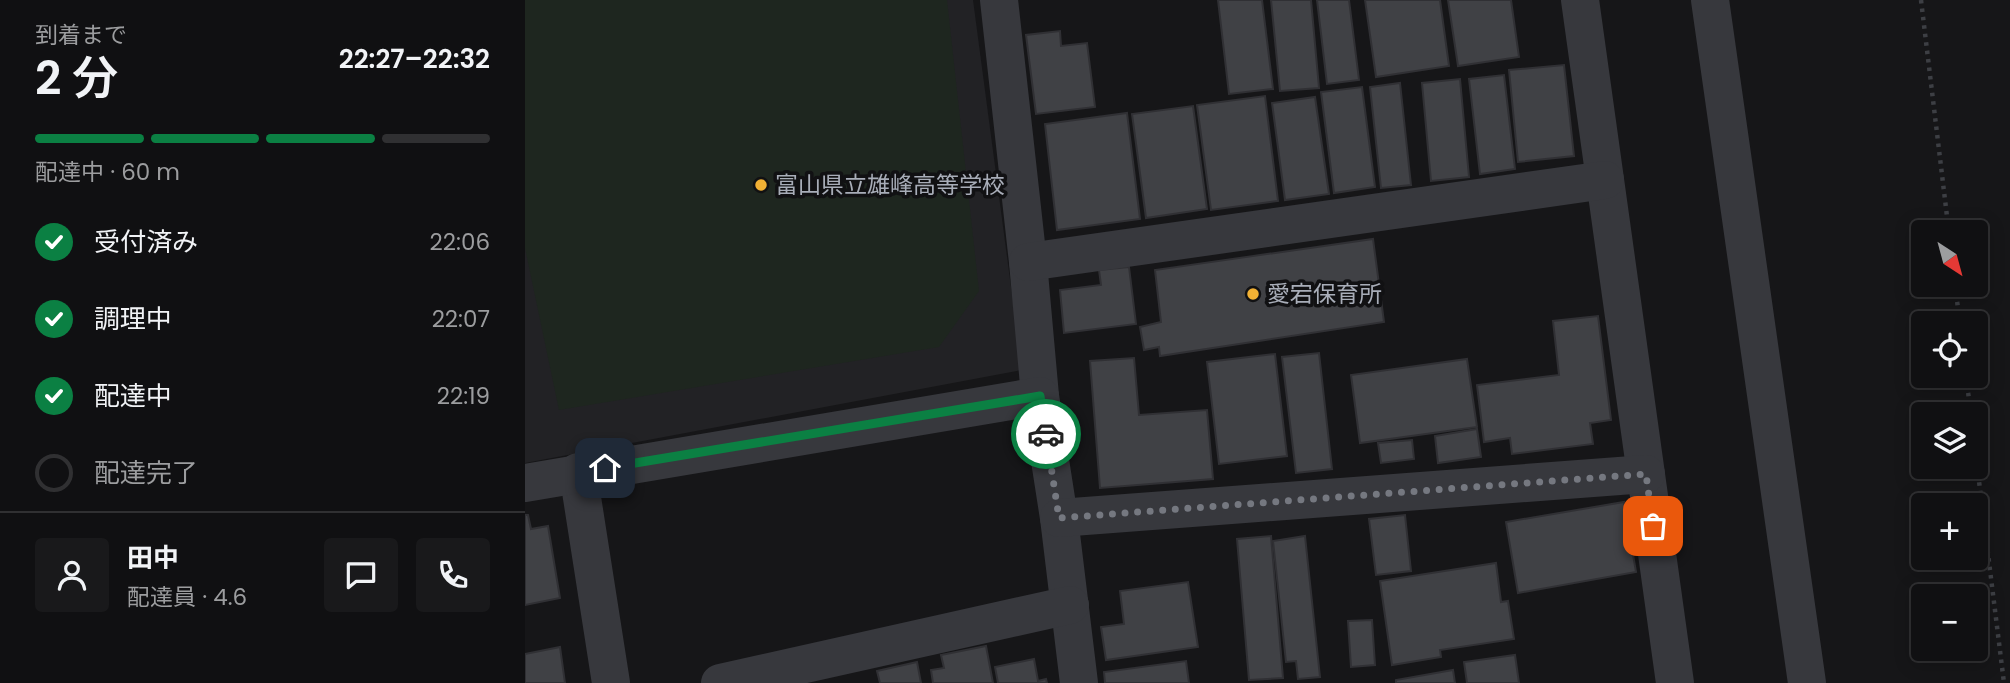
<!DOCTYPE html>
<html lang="ja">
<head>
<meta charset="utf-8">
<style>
	body { margin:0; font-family:Poppins,"Noto Sans JP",sans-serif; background:#19191b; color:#f1f3f6; height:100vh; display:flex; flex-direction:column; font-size:26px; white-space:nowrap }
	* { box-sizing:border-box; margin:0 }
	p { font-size:23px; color:#9c9d9f }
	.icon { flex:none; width:38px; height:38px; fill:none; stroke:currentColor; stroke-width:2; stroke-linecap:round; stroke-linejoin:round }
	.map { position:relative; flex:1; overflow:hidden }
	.panel { display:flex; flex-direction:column; background:#101012; width:525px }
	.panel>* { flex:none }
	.needle { width:46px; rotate:144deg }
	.tools { position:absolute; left:1386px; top:220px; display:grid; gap:14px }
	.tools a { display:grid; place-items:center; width:77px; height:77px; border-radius:7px; background:#101012; box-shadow:0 4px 18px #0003,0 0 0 2px #303032; font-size:35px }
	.pin { position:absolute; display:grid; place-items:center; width:60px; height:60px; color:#fff; margin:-30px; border-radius:14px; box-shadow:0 4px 10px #0006 }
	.courier { position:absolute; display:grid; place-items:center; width:70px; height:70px; margin:-35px; border:5px solid #0b8043; border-radius:50%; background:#fff; color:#222; box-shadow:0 2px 9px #0007 }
	.overview em { font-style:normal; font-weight:600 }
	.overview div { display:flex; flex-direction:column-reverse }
	.overview { display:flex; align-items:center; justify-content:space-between; height:119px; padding:0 35px }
	h1 { font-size:46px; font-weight:600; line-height:52px }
	.bar { display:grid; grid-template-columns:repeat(4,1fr); gap:10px 7px; align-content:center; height:84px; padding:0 35px }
	.bar i { height:9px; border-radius:5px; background:#303032 }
	.bar .selected { background:#0b8043 }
	.bar p { grid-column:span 4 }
	.line { display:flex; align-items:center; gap:18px; padding:0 35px; border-top:2px solid #303032 }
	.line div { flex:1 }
	.round { display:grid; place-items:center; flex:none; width:74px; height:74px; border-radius:7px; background:#19191b }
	ol { padding:0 35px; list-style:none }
	li { display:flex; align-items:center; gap:21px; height:77px }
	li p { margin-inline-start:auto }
	li .icon { padding:7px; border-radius:50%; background:#0b8043; color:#fff; stroke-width:4 }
	li:last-child { color:#9c9d9f }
	li i { width:38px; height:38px; border:4px solid #303032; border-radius:50% }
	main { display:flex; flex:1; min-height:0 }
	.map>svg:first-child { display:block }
	.built { fill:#222225 }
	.green { fill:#1e261f }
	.building { fill:#404145; stroke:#303034; stroke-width:2 }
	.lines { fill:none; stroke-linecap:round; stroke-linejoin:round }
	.path { stroke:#3d3f44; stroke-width:4.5; stroke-dasharray:3.5 5; stroke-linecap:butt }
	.minor { stroke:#37383d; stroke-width:38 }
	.done { stroke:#757880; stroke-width:7; stroke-dasharray:0 12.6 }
	.route { stroke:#0b8043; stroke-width:9 }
	.poi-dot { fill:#f2b134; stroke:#111113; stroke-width:2.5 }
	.labels { text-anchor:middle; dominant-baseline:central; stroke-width:7; stroke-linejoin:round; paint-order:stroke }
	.poi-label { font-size:23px; fill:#a8adb8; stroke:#111113; text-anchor:start }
</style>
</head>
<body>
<main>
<section class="panel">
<div class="overview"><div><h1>2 分</h1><p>到着まで</p></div><em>22:27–22:32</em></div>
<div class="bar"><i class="selected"></i><i class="selected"></i><i class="selected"></i><i></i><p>配達中 · 60 m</p></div>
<ol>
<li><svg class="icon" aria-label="check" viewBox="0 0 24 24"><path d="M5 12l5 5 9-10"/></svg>受付済み<p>22:06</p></li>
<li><svg class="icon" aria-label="check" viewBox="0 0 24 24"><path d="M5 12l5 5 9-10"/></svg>調理中<p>22:07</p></li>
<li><svg class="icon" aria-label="check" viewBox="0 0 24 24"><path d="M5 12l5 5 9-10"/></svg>配達中<p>22:19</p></li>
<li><i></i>配達完了</li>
</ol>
<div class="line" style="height:126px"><a class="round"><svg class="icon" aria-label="person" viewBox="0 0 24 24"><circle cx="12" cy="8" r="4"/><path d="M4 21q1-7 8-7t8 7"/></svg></a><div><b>田中</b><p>配達員 · 4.6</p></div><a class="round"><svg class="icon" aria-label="chat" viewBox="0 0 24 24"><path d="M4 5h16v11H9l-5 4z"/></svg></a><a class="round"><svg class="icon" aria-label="phone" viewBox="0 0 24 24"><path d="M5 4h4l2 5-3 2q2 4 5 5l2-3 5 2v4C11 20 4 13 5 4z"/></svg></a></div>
</section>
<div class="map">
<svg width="1485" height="683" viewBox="0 0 1485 683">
	<rect width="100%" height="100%" fill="#161618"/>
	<path class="built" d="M 0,0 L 448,0 L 497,370 L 0,463 Z"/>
	<path class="green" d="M 0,0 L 422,0 L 454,291 L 414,347 L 34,410 L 0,248 Z"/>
	<g class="building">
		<path d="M 693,0 L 737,0 L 748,89 L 704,94 Z"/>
		<path d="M 746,0 L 786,0 L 794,88 L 755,91 Z"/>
		<path d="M 792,0 L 824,0 L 834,80 L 802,84 Z"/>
		<path d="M 840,0 L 915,0 L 924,66 L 851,77 Z"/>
		<path d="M 923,0 L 986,0 L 994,57 L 933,66 Z"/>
		<path d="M 535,31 L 536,46 L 562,43 L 570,107 L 511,114 L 501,35 Z"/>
		<path d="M 1039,65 L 1049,156 L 993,162 L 984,70 Z"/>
		<path d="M 979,75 L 990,169 L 955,174 L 944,79 Z"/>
		<path d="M 935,79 L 944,177 L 906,181 L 897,83 Z"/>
		<path d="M 875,83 L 886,185 L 856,188 L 845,87 Z"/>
		<path d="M 837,87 L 850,187 L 809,193 L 796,92 Z"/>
		<path d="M 740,96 L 753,201 L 686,210 L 672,105 Z"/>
		<path d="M 790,97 L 804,194 L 760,200 L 747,103 Z"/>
		<path d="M 668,106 L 682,209 L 621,218 L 607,114 Z"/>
		<path d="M 602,113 L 615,219 L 532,230 L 520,124 Z"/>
		<path d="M 848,239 L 859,322 L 635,356 L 634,347 L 619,350 L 615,327 L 636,322 L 630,270 Z"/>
		<path d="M 604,267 L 611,324 L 539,333 L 535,290 L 576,285 L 574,270 Z"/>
		<path d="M 1073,316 L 1086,420 L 1065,423 L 1068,444 L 987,454 L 985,438 L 959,442 L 952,385 L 1034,375 L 1028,321 Z"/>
		<path d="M 794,353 L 807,469 L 771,473 L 757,357 Z"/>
		<path d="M 750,354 L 762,456 L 694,464 L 682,362 Z"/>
		<path d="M 609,358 L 614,415 L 682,410 L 688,479 L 575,488 L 565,361 Z"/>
		<path d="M 942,359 L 952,427 L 835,443 L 826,375 Z"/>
		<path d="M 952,429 L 956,457 L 913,463 L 910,436 Z"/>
		<path d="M 887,440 L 889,459 L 856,463 L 853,443 Z"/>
		<path d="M 1099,502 L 1111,572 L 993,593 L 981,522 Z"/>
		<path d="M 0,515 L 3,515 L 6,529 L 23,526 L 35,598 L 0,605 Z"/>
		<path d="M 880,515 L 886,571 L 851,575 L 844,519 Z"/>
		<path d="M 746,536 L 758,678 L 724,680 L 712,539 Z"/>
		<path d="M 780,536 L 795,677 L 773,679 L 771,661 L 761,662 L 748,541 Z"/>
		<path d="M 971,563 L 976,602 L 983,601 L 989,639 L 915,650 L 916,657 L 867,665 L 855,581 Z"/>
		<path d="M 663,582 L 673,647 L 581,660 L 576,627 L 599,624 L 595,591 Z"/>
		<path d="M 847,620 L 850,665 L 826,667 L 823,621 Z"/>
		<path d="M 461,646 L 468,683 L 408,683 L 406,670 L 419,668 L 416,655 Z"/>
		<path d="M 35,647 L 40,683 L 0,683 L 0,654 Z"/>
		<path d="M 990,655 L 994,683 L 942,683 L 939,662 Z"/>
		<path d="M 509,659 L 513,681 L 521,679 L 522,683 L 473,683 L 470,667 Z"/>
		<path d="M 661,661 L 664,683 L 580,683 L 579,672 Z"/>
		<path d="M 392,662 L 396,683 L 355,683 L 352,671 Z"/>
		<path d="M 928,670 L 930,683 L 871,683 L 871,680 Z"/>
	</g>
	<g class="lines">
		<g class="path">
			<path d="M 1396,0 L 1424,233"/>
			<path d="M 1430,285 L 1435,324"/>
			<path d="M 1441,376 L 1446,415"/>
			<path d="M 1451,457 L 1479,683"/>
		</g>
		<g class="minor">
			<path d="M 474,0 L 503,262 L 515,396 L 534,518 L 554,683"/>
			<path d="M 1055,0 L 1150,683"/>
			<path d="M 1185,0 L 1282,683"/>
			<path d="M 503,262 L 1080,180"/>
			<path d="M 53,472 L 86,683"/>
			<path d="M 0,483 L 515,396"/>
			<path d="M 534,518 L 1121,474"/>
			<path d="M 195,683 L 545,605"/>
		</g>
	</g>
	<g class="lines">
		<path class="done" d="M 521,434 L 534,518 L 1121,474 L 1128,526"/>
		<path class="route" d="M 80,468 L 515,396 L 521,434"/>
	</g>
	<g class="poi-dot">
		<circle cx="236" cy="185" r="7"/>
		<circle cx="728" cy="294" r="7"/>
	</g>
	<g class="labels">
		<g class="poi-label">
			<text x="250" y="185">富山県立雄峰高等学校</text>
			<text x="742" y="294">愛宕保育所</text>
		</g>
	</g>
</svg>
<div class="tools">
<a><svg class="needle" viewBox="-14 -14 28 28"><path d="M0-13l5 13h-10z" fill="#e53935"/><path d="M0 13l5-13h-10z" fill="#9c9d9f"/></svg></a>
<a><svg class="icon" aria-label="locate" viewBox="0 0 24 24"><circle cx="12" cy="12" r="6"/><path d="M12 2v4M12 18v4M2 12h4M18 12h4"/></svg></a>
<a><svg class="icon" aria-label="layers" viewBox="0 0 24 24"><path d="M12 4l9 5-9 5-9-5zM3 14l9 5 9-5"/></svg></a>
<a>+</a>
<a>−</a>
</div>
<div class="pin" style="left:1128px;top:526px;background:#ea580c"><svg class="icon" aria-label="bag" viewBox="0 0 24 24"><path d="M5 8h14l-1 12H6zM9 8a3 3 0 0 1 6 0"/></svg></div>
<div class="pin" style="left:80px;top:468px;background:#1f2937"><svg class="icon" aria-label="home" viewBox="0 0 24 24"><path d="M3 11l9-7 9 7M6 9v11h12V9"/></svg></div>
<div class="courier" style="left:521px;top:434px"><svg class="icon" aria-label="car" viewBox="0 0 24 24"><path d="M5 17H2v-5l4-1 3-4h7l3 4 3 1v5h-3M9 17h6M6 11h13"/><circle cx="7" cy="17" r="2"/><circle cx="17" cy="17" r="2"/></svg></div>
</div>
</main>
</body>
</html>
